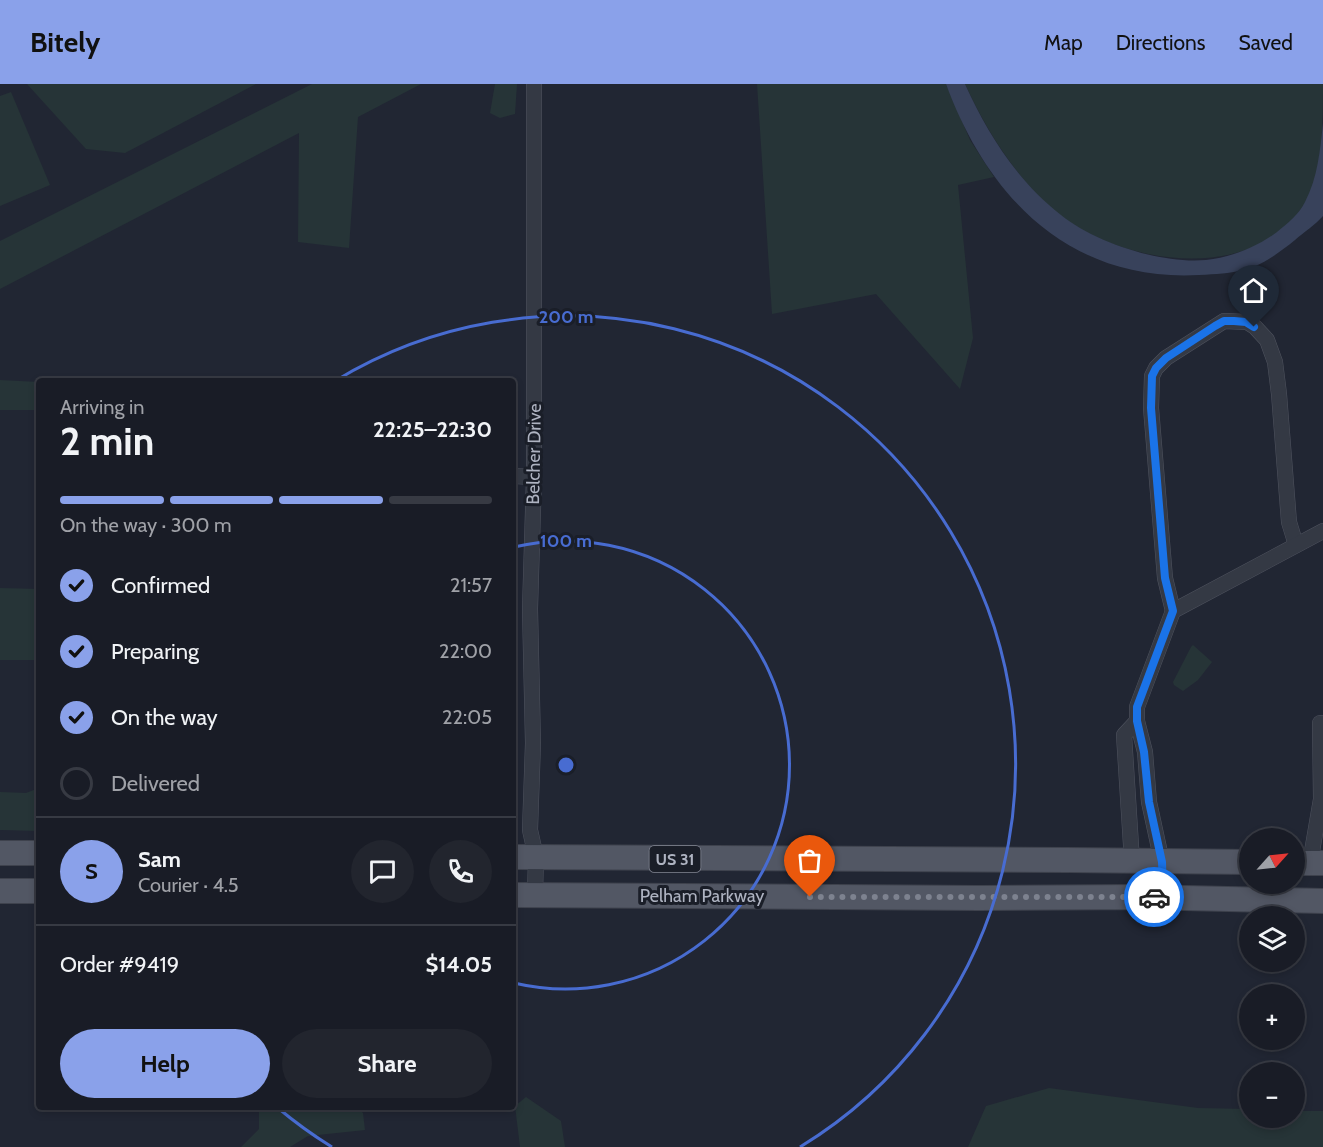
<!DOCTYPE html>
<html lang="en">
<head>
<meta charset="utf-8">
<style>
	body { margin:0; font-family:Cabin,sans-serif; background:#22252e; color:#f1f3f6; height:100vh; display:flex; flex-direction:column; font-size:22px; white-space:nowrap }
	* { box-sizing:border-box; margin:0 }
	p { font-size:20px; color:#9fa1a7 }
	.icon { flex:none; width:33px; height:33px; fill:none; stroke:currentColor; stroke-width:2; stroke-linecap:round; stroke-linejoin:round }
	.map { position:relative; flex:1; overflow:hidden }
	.drawer { position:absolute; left:36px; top:294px; width:480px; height:732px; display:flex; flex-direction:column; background:#191c26; border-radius:6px; box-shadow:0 3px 9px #0003,0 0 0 2px #373a43 }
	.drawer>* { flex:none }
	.needle { width:39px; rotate:63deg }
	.controls { position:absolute; left:1239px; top:744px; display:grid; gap:12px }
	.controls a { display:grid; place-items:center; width:66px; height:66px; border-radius:50%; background:#191c26; box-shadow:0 3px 9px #0003,0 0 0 2px #373a43; font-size:30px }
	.pin { position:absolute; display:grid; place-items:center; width:51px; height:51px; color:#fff; margin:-62px -26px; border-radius:50% 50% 50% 0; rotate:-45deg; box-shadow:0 0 6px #0007 }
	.pin .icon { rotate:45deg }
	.courier { position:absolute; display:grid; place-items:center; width:60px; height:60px; margin:-30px; border:4px solid #1a73e8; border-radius:50%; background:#fff; color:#222; box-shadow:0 2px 8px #0007 }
	.overview em { font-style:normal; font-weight:700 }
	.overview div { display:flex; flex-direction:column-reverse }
	.overview { display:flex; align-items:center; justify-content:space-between; height:102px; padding:0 24px }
	h1 { font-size:39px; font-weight:700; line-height:45px }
	.bar { display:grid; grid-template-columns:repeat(4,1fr); gap:9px 6px; align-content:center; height:72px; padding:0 24px }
	.bar i { height:8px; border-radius:4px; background:#373a43 }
	.bar .current { background:#8aa1ea }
	.bar p { grid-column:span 4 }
	.line { display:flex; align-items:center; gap:15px; padding:0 24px; border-top:2px solid #373a43 }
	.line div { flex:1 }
	.round { display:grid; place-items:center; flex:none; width:63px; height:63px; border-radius:32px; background:#22252e }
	ol { padding:0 24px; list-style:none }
	li { display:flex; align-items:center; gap:18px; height:66px }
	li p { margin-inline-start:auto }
	li .icon { padding:6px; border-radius:50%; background:#8aa1ea; color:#111; stroke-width:4 }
	li:last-child { color:#9fa1a7 }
	li i { width:33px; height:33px; border:3px solid #373a43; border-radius:50% }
	.cta { display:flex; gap:12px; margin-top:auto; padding:12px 24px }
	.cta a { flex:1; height:69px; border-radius:36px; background:#8aa1ea; color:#111; font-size:24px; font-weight:700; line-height:69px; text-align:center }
	.cta a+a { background:#22252e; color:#f1f3f6 }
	header { display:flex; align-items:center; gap:36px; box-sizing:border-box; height:84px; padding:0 30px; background:#8aa1ea; color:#111 }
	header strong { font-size:28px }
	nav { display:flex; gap:33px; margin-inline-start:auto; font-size:21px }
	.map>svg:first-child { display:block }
	.green { fill:#263437 }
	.water { fill:#38425b }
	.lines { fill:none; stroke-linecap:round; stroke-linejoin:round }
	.minor-casing { stroke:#4f535f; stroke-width:16 }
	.primary-casing { stroke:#3e424d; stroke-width:26 }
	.minor { stroke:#343944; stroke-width:15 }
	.primary { stroke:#525764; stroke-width:24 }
	.done { stroke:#7d828f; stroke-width:6; stroke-dasharray:0 10.8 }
	.route { stroke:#1a73e8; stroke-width:8 }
	.ring { fill:none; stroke:#486cd1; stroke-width:3 }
	.labels { text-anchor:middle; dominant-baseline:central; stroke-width:6; stroke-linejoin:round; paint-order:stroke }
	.shield { fill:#1a1e28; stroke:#828693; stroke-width:1.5 }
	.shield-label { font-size:16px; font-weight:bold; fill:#aeb3c1 }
	.street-label { font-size:18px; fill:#aeb3c1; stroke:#1a1e28 }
	.centre { fill:#486cd1; stroke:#1a1e28; stroke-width:3 }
	.ring-label { font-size:18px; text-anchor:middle; font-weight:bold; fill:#486cd1; stroke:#1a1e28; stroke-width:6; stroke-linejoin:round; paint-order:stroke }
</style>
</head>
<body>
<header>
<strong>Bitely</strong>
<nav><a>Map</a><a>Directions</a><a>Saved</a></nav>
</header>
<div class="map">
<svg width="1323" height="1063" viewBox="0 0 1323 1063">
	<rect width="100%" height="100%" fill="#212633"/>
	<g class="green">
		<path d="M 27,0 L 256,0 L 125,69 L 86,65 Z"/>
		<path d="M 312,0 L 421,0 L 358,33 L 349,164 L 298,158 L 299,49 L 0,205 L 0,157 Z"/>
		<path d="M 495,0 L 517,0 L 515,30 L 500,34 L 490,29 Z"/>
		<path d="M 757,0 L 946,0 L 970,56 L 994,93 L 958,101 L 973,254 L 960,305 L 876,210 L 772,230 Z"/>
		<path d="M 965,0 L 1323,0 C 1323,35 1323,91 1304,121 C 1252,200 1126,181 1061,132 C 1019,99 987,48 965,0 Z"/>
		<path d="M 11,8 L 50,101 L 0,122 L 0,12 Z"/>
		<path d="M 0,296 L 39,298 L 39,326 L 0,326 Z"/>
		<path d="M 0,504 L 39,505 L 39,576 L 0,576 Z"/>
		<path d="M 1193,561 L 1212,578 L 1198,596 L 1183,607 L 1174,601 L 1173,598 L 1191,563 Z"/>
		<path d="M 39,704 L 39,747 L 0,746 L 0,708 L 26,709 Z"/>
		<path d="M 1049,1004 L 1198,1024 L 1249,1025 L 1250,1034 L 1294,1034 L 1295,1027 L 1323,1027 L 1323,1063 L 968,1063 L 986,1022 Z"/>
		<path d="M 526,1013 L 561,1037 L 565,1063 L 520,1063 L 515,1022 Z"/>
		<path d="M 259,1023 L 357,1023 L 363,1029 L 365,1046 L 308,1052 L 290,1063 L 241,1063 L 259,1045 Z"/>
	</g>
	<path class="water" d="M 946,0 L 965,0 C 987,49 1018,98 1061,131 C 1096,159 1161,180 1206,176 C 1232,173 1257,163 1277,148 C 1287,140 1300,129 1305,118 C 1318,93 1320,66 1323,39 L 1323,132 C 1315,141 1304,148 1295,156 C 1259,185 1246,189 1199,191 C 1070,198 988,114 946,0 Z"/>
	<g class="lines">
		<g class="minor-casing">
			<g id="minor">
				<path d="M 534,0 L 534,393 L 530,525 L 533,659 L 530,746 L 536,773 L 535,811"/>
				<path d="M 513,392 L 534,393"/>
				<path d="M 1173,527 L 1165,494 L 1151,324 L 1152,292 L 1156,284 L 1166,274 L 1224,237 L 1247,238 L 1255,243 L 1267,256 L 1275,278 L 1279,310 L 1289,438 L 1296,461"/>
				<path d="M 1132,777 L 1124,651 L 1137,637"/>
				<path d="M 1162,778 L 1149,718 L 1145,668 L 1137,637 L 1137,623 L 1173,527 L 1323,447"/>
				<path d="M 1310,779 L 1321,715 L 1320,639 L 1323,639"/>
			</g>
		</g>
		<g class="primary-casing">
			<g id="primary">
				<path d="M 0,769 L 39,769"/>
				<path d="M 513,773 L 1069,776 L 1250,778"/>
				<path d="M 1294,779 L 1323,779"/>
				<path d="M 0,807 L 39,807"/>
				<path d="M 513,811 L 979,814 L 1141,813 L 1323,817"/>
			</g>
		</g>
		<use href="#minor" class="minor"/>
		<use href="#primary" class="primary"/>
	</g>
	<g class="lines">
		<path class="done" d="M 810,813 L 1154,813"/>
		<path class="route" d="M 1154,813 L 1163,813 L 1162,778 L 1149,718 L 1144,668 L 1137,637 L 1137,623 L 1173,527 L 1165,494 L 1151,324 L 1152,292 L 1156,284 L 1166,274 L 1215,242 L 1224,237 L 1234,237 L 1246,238 L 1254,243"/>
	</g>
	<g class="ring">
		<path d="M514 463A224 224 0 1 1 514 899"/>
		<path d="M332 1063A448 448 0 0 1 278 1024M335 297A448 448 0 0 1 800 1063"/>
	</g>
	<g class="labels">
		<rect class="shield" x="649.5" y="762" width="51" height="26" rx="4.5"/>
		<g class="shield-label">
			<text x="675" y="775">US 31</text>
		</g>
		<g class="street-label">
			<text transform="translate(534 370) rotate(-89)">Belcher Drive</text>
			<text x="702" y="812">Pelham Parkway</text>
		</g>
	</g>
	<circle cx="566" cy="681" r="9" class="centre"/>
	<g class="ring-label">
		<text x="566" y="239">200 m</text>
		<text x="566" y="463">100 m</text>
	</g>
</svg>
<div class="controls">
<a><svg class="needle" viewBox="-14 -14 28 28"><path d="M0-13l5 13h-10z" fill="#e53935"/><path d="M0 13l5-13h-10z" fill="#9fa1a7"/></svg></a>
<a><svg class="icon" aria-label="layers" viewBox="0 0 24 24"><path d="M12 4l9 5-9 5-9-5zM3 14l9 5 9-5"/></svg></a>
<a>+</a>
<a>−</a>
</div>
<div class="pin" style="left:810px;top:813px;background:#ea580c"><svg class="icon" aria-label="bag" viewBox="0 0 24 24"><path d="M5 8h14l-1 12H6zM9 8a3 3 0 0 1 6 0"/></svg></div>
<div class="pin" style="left:1254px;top:243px;background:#1f2937"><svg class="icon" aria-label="home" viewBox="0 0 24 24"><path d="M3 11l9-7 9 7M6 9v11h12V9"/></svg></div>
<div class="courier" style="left:1154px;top:813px"><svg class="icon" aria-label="car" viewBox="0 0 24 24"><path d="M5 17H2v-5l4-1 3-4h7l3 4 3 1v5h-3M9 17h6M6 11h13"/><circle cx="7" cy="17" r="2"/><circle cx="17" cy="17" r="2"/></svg></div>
<section class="drawer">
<div class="overview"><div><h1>2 min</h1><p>Arriving in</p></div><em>22:25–22:30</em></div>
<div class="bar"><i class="current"></i><i class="current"></i><i class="current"></i><i></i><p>On the way · 300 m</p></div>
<ol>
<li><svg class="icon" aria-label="check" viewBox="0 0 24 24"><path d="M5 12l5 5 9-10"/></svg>Confirmed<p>21:57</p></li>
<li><svg class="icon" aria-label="check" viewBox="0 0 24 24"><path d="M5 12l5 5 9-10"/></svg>Preparing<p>22:00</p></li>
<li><svg class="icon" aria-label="check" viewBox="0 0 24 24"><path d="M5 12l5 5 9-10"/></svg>On the way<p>22:05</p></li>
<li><i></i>Delivered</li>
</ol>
<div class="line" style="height:108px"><b class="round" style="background:#8aa1ea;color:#111">S</b><div><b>Sam</b><p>Courier · 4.5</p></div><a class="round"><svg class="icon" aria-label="chat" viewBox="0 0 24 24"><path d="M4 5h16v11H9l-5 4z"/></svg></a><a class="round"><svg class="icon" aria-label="phone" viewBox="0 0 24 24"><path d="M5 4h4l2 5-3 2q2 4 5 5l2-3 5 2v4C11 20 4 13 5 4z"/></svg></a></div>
<div class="line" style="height:78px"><div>Order #9419</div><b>$14.05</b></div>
<div class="cta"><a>Help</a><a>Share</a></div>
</section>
</div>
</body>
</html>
